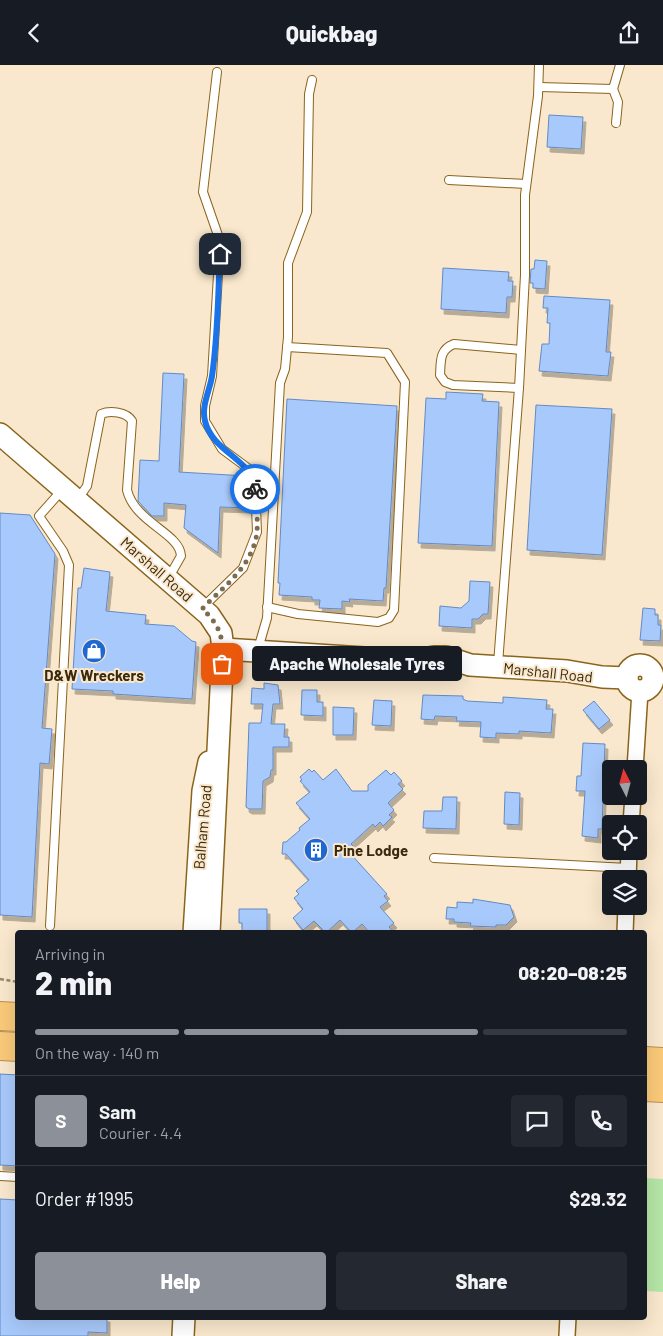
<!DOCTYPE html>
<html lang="en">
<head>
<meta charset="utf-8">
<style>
	body { margin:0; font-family:Barlow,sans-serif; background:#242831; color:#f1f3f6; height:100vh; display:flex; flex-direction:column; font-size:19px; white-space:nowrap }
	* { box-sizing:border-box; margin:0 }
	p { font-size:16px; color:#9ea1a6 }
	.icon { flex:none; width:28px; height:28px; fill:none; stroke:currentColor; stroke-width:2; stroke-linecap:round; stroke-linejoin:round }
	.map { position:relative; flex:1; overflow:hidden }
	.panel { position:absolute; left:15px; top:865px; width:632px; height:390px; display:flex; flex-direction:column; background:#171b24; border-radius:5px; box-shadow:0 5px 20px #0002 }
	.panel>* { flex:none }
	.needle { width:32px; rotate:354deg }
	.controls { position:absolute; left:602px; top:695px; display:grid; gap:10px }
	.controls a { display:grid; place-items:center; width:45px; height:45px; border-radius:5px; background:#171b24; box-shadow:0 5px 20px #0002; font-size:25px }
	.pin { position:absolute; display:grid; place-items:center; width:42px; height:42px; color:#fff; margin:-21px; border-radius:10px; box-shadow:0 2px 8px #0006 }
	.courier { position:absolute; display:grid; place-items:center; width:50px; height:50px; margin:-25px; border:4px solid #1a73e8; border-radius:50%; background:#fff; color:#222; box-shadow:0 1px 6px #0007 }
	.bubble { position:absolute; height:35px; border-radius:5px; background:#171b24; box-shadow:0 5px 20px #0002; font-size:16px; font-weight:800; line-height:35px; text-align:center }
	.overview em { font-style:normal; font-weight:800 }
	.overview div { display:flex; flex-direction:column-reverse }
	.overview { display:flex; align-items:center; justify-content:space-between; height:85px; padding:0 20px }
	h1 { font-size:32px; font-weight:800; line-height:38px }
	.bar { display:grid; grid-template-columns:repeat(4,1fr); gap:8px 5px; align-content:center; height:60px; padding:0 20px }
	.bar i { height:6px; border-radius:4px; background:#363941 }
	.bar .on { background:#8c9099 }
	.bar p { grid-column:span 4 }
	.line { display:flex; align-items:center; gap:12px; padding:0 20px; border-top:1px solid #363941 }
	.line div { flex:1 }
	.round { display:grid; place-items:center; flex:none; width:52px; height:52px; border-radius:5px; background:#242831 }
	.primary-button { display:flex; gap:10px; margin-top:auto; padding:10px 20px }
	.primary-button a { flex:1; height:58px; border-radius:5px; background:#8c9099; color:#fff; font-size:20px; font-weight:800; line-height:58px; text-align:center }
	.primary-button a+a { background:#242831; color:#f1f3f6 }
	header { display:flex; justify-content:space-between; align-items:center; height:65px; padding:0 20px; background:#171b24; font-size:22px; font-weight:800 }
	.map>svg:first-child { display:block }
	.green { fill:#b5e5a7 }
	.building { fill:#a8c9fb; stroke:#638ac4; filter:url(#shadow) }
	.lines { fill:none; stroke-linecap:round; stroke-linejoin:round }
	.lane-casing { stroke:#8b641c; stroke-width:10 }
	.street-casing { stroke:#8b641c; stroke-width:18 }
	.secondary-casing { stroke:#8b641c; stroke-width:24 }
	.highway-casing { stroke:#b79153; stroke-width:30 }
	.path { stroke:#97866a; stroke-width:2.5; stroke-dasharray:4 2.5; stroke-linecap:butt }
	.lane { stroke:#fff; stroke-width:8 }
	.street { stroke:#fff; stroke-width:15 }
	.secondary { stroke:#fff; stroke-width:21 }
	.highway { stroke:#fac979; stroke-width:28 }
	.done { stroke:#7d6c50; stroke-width:5; stroke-dasharray:0 9 }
	.route { stroke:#1a73e8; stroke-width:6 }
	.labels { text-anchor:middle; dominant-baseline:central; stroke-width:4; stroke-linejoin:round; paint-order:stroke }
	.street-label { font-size:15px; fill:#3a290c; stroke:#f9e8cd }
	.poi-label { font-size:15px; font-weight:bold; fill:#3a290c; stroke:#f9e8cd }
</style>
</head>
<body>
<header><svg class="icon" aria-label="back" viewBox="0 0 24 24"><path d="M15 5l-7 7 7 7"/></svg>Quickbag<svg class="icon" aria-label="share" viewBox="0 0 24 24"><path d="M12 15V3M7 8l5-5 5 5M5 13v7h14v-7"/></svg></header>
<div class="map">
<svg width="663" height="1271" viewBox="0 0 663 1271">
	<defs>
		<filter id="shadow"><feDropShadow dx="3" dy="5" stdDeviation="0" flood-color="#0004"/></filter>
	</defs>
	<rect width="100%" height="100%" fill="#f9e8cd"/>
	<path class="green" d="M 645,1113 L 663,1114 L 663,1227 L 645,1226 Z"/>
	<g class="building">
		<path d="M 549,50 L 583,52 L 581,84 L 547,82 Z"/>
		<path d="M 535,195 L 547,196 L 545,224 L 533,223 L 533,218 L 530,218 L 531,204 L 534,204 Z"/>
		<path d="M 443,203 L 509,207 L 508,216 L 513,216 L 512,232 L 507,232 L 506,248 L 441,244 Z"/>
		<path d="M 544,231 L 610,235 L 606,287 L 611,287 L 608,311 L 539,306 L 542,279 L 549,279 L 550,258 L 547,258 L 548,243 L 543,243 Z"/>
		<path d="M 163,308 L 184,309 L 179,407 L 246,411 L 245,418 L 249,419 L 248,443 L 220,442 L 218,488 L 184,463 L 186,440 L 164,438 L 164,451 L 152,451 L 138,436 L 140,395 L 159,396 Z"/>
		<path d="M 446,327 L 483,329 L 482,336 L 499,337 L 492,481 L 418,478 L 426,333 L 446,334 Z"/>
		<path d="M 287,334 L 397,341 L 386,523 L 384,523 L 383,536 L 349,534 L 350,537 L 342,536 L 342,544 L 319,543 L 320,535 L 312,535 L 312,532 L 279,530 L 280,518 L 278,518 Z"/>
		<path d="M 536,340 L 612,344 L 602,490 L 527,485 Z"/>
		<path d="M 0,448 L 30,450 L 55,489 L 42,663 L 52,664 L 49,699 L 40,698 L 32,852 L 0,850 Z"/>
		<path d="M 84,503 L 110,507 L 106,546 L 146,550 L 145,559 L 174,561 L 192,576 L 196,577 L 192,634 L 113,629 L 113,626 L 72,624 L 78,523 L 81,523 Z"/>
		<path d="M 470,516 L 490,517 L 488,549 L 483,549 L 478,554 L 472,554 L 472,563 L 439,561 L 440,541 L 461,543 L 469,536 Z"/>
		<path d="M 643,543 L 655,544 L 655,550 L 658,550 L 658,560 L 661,560 L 660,576 L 640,575 Z"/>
		<path d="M 264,618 L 278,620 L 280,639 L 273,639 L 271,659 L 285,659 L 284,672 L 289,672 L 289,682 L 273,682 L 273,705 L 271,705 L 270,712 L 263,716 L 262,744 L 249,744 L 246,742 L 249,658 L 261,658 L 263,639 L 251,639 L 252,623 L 264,624 Z"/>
		<path d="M 302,625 L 317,625 L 317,637 L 323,637 L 323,651 L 301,650 Z"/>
		<path d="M 423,630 L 463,631 L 463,634 L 467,636 L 503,638 L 503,632 L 547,635 L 546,644 L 553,644 L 551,668 L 519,666 L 519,669 L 496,668 L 496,673 L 480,672 L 481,657 L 456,656 L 457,652 L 435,651 L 434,655 L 421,654 Z"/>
		<path d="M 374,635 L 392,636 L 391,661 L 372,660 Z"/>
		<path d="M 594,636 L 610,655 L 599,664 L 583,645 Z"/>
		<path d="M 333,642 L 354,643 L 353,670 L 333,670 Z"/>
		<path d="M 583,678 L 605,679 L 602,764 L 598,764 L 598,773 L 582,771 L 585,726 L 576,726 L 577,711 L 581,711 Z"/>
		<path d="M 309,704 L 312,707 L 314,705 L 323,715 L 336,704 L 352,726 L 368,726 L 368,720 L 386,705 L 391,710 L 394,707 L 402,716 L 398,719 L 403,724 L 388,738 L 394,745 L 389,750 L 392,752 L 383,761 L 380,757 L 375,762 L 373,759 L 351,779 L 354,782 L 349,787 L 387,829 L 384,831 L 388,836 L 380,842 L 394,858 L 389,862 L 394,868 L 370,868 L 362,859 L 352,868 L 340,855 L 326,868 L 314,856 L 303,865 L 293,853 L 303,844 L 294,833 L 299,829 L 296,826 L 309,815 L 286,789 L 282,789 L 283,777 L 286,777 L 300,765 L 299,763 L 310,754 L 296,738 L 310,727 L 300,716 L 302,715 L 300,712 Z"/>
		<path d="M 505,727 L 520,728 L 519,760 L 504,759 Z"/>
		<path d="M 443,732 L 457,732 L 456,764 L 423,763 L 424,746 L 442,746 Z"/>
		<path d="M 473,834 L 510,840 L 514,852 L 506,860 L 496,860 L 496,862 L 470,861 L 471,858 L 454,857 L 454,854 L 446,854 L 447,842 L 457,843 L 457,837 L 473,838 Z"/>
		<path d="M 239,844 L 267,844 L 267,868 L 242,868 L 242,858 L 239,858 Z"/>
		<path d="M 0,1009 L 18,1010 L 18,1101 L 0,1100 Z"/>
		<path d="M 0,1134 L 18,1135 L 18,1252 L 107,1252 L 107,1268 L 88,1267 L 88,1271 L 0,1271 Z"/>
	</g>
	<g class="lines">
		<g class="lane-casing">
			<g id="lane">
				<path d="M 539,22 L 613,24 L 620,0"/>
				<path d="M 613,24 L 618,37 L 616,58"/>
				<path d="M 449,115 L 526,119"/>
				<path d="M 519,323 L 453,320 L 445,317 L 440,310 C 441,296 439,285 454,279 L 521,285"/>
				<path d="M 78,434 L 87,421 L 101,349 C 110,345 127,347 132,356 L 127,425 C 135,458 180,468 181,491 L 169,512"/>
				<path d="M 203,542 L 243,503 L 257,467 L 255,417 L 249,404 L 222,384 L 205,356 L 205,341 L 212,311 L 220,176 L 203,127 L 217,7"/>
				<path d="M 267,542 L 298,549 L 378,557 L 389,553 L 394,545 L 405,317 L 387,288 L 287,282"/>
				<path d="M 258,584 L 267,553 L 280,318 L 285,304 L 288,272 L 288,198 L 307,147 L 309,29 L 312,15"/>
				<path d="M 498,599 L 519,323 L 525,210 L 525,130 L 538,31 L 539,0"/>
				<path d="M 434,793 L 628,803"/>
				<path d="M 50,861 L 69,500 L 63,486 L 39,451 L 63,424"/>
				<path d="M 0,1111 L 18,1112"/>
			</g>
		</g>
		<g class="street-casing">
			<g id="street">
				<path d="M 635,704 L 640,626"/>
				<path d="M 631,759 L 633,731"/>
				<path d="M 628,814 L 629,786"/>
				<path d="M 625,868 L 626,841"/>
				<path d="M 567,1271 L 568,1252"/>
			</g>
		</g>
		<g class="secondary-casing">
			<g id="secondary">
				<path d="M 0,369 L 209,550 L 221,568 L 223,584 L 209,868"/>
				<path d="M 223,584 L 412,596 L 434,592 L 446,592 L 470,600 L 567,606 L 602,612 L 627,613"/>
				<circle cx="640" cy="613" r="13"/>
				<path d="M 194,868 L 203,726 L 209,697"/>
				<path d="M 183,1271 L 184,1252"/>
			</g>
		</g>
		<g class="highway-casing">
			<g id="highway">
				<path d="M 0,951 L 18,952"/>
				<path d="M 0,981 L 18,982"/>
				<path d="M 645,996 L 663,997"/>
				<path d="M 645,1022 L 663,1023"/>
			</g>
		</g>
		<path class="path" d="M 0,914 L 18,917"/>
		<use href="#lane" class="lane"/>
		<use href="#street" class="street"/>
		<use href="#secondary" class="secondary"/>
		<use href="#highway" class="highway"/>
	</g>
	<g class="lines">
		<path class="done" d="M 222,599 C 224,575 221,560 202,544 C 224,521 253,501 257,467 C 258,453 256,438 255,424"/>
		<path class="route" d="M 220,189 C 218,229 218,271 212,311 C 210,325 201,341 205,356 C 212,387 254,395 255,424"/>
	</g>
	<defs>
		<g id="shop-disc" transform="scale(1.25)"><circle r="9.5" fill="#1f68d4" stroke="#f9e8cd"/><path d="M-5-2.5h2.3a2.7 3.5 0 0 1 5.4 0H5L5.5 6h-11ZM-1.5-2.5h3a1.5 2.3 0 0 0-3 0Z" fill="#fff"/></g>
		<g id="building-disc" transform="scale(1.25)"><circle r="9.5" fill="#1f68d4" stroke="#f9e8cd"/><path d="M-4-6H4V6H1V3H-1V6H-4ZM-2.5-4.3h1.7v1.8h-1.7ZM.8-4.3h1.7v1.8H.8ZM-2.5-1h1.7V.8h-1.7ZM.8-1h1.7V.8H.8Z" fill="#fff"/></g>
	</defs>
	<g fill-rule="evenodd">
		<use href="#shop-disc" x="94" y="586"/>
		<use href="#building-disc" x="316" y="785"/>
	</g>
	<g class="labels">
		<g class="street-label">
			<text transform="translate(157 504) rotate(41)">Marshall Road</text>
			<text transform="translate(548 607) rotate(6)">Marshall Road</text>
			<text transform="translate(202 762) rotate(-85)">Balham Road</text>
		</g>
		<g class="poi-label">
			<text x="94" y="610">D&amp;W Wreckers</text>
			<text x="334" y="785" text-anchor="start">Pine Lodge</text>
		</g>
	</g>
</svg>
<div class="controls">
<a><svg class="needle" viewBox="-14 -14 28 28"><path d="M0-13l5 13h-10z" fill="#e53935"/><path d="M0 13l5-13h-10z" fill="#9ea1a6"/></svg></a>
<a><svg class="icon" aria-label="locate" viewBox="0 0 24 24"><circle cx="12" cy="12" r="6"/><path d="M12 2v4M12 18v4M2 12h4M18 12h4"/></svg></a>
<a><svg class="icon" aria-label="layers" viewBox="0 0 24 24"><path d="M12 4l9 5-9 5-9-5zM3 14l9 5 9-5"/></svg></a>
</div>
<div class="pin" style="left:222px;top:599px;background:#ea580c"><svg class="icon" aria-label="bag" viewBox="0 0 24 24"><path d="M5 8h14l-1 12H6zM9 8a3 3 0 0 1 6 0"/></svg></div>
<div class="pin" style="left:220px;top:189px;background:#1f2937"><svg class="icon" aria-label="home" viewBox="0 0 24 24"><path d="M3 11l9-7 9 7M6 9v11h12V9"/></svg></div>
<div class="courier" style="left:255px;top:424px"><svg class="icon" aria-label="bike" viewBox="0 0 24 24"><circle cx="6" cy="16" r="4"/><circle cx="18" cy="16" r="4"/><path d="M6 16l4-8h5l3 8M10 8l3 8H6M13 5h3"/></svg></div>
<div class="bubble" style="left:252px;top:581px;width:210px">Apache Wholesale Tyres</div>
<section class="panel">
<div class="overview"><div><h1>2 min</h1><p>Arriving in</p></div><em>08:20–08:25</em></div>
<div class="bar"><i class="on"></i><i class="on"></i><i class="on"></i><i></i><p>On the way · 140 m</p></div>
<div class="line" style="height:90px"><b class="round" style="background:#8c9099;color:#fff">S</b><div><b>Sam</b><p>Courier · 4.4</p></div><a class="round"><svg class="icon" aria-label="chat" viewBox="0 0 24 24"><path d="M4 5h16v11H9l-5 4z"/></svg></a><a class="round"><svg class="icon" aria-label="phone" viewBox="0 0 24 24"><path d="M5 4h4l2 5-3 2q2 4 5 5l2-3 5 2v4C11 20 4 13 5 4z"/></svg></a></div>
<div class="line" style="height:65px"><div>Order #1995</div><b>$29.32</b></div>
<div class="primary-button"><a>Help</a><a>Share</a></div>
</section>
</div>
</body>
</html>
